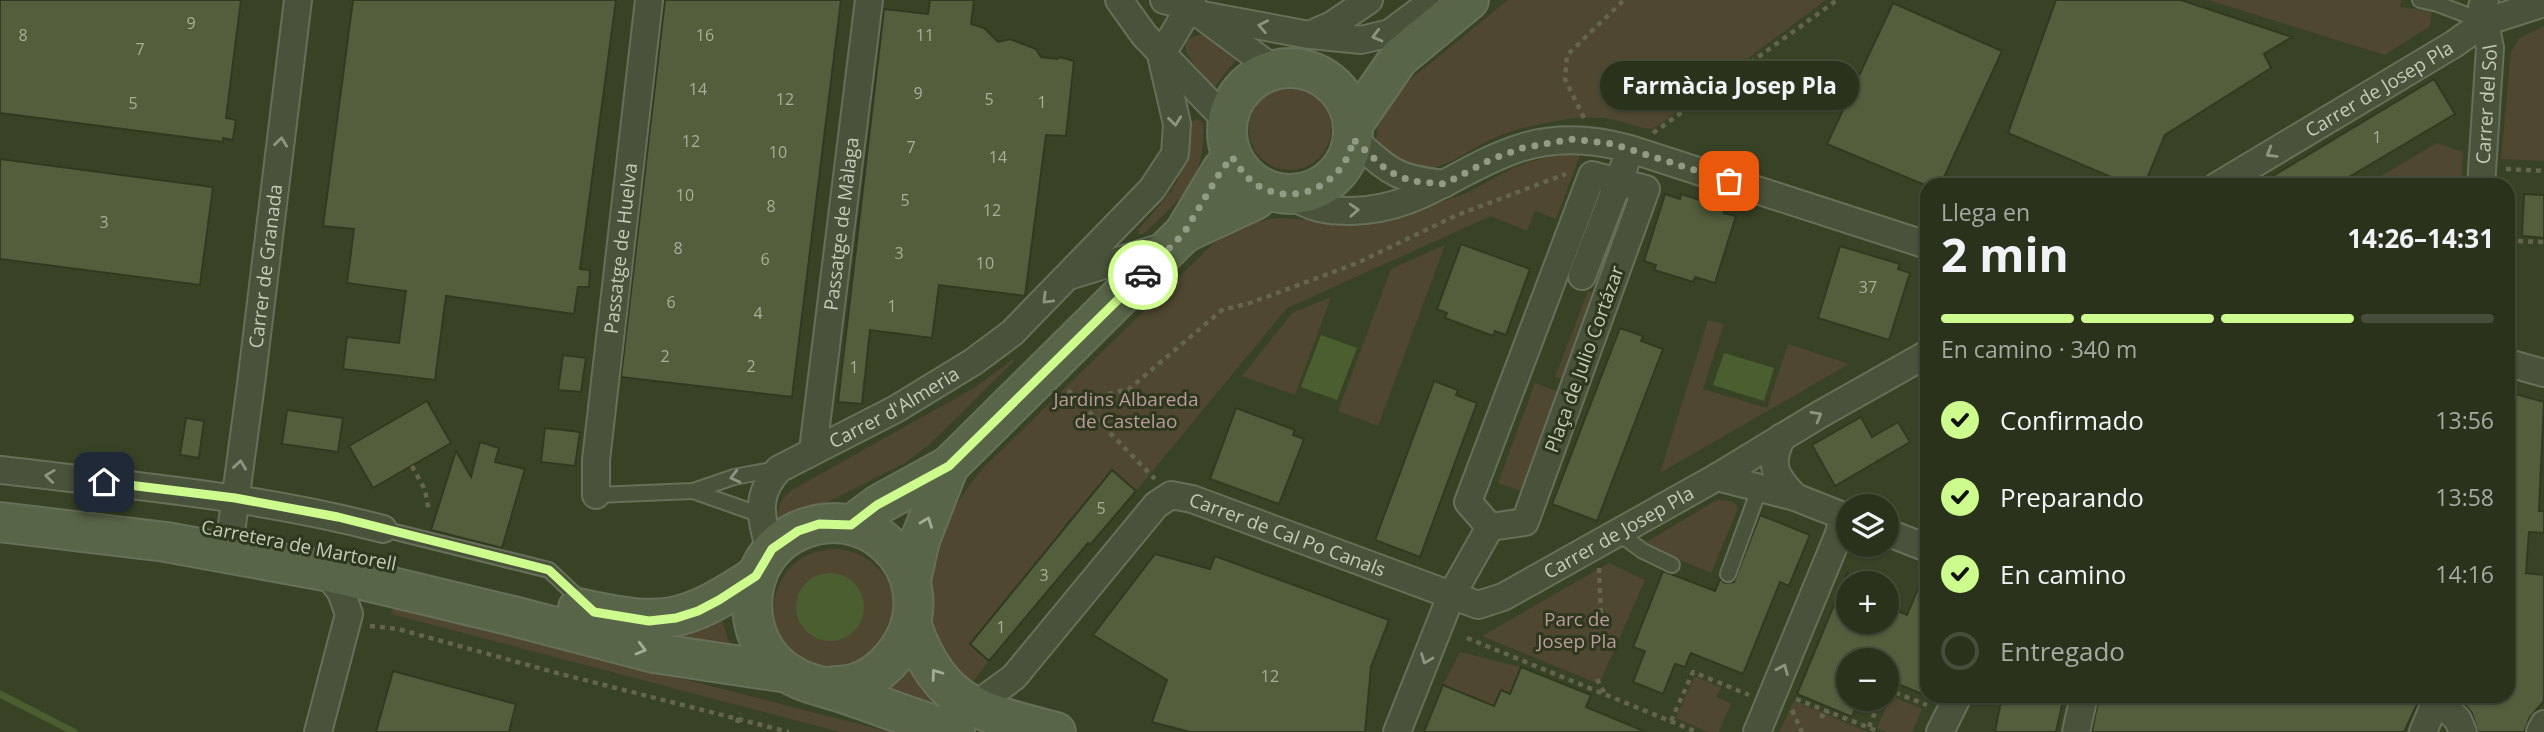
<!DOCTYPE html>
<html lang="es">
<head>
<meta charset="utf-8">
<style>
	body { margin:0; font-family:"Open Sans",sans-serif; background:#323a25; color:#f1f3f6; height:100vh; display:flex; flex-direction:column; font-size:26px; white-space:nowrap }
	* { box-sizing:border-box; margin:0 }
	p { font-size:23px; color:#a5aaa3 }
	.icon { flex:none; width:38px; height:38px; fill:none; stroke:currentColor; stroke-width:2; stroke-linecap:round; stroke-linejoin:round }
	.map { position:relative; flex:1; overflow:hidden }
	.side { position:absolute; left:1920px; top:178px; width:595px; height:525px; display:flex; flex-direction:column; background:#2a321c; border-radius:21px; box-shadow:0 2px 5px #0004,0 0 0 2px #464d3b }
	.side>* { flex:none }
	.tools { position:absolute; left:1836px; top:494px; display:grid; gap:14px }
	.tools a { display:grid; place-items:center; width:63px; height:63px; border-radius:50%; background:#2a321c; box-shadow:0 2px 5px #0004,0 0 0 2px #464d3b; font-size:35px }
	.pin { position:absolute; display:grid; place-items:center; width:60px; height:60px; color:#fff; margin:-30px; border-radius:14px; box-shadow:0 4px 10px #0006 }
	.courier { position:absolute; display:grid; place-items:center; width:70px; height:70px; margin:-35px; border:5px solid #cdfb8d; border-radius:50%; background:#fff; color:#222; box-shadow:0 2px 9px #0007 }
	.bubble { position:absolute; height:49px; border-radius:24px; background:#2a321c; box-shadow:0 2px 5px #0004,0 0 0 2px #464d3b; font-size:23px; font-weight:700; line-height:49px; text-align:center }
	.headline em { font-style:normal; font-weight:700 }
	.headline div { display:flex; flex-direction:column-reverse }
	.headline { display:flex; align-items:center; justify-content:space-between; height:119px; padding:0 21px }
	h1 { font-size:46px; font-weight:700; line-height:52px }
	.bar { display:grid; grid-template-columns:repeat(4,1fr); gap:10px 7px; align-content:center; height:84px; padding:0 21px }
	.bar i { height:9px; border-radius:5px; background:#464d3b }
	.bar .current { background:#cdfb8d }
	.bar p { grid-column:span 4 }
	ol { padding:0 21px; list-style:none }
	li { display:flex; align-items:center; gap:21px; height:77px }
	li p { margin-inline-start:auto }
	li .icon { padding:7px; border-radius:50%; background:#cdfb8d; color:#111; stroke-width:4 }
	li:last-child { color:#a5aaa3 }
	li i { width:38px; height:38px; border:4px solid #464d3b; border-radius:50% }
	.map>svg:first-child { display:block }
	.green { fill:#4f4730 }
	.water { fill:#4b5e2f }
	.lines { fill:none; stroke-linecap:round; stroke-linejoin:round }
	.stream { stroke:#4b5e2f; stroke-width:7 }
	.building { fill:#525e3c; stroke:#303a21; stroke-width:2 }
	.lane-casing { stroke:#667058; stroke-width:18 }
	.street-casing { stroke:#667058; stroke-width:30 }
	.secondary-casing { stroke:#667058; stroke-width:42 }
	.path { stroke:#65644d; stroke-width:4.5; stroke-dasharray:5 5; stroke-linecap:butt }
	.lane { stroke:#49523a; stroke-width:14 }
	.street { stroke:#49523a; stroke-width:26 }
	.secondary { stroke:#596548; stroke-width:38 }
	.oneway { stroke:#8c957f }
	.oneway2 { stroke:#a3ad96 }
	.done { stroke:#929c84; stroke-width:7; stroke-dasharray:0 12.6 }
	.route { stroke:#cdfb8d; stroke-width:9 }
	.labels { text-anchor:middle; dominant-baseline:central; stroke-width:6; stroke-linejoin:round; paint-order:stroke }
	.number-label { font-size:16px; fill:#a7b098 }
	.street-label { font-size:19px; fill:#c3ccb7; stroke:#2e381f }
	.park-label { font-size:19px; fill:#bb9a99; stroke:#2e381f }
</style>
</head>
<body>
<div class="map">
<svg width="2544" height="732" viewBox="0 0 2544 732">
	<rect width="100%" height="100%" fill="#384326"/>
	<g class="green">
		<path d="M 1508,0 L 1826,0 L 1653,129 C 1637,128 1625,122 1611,119 C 1596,117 1576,117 1562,120 C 1546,123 1524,127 1509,132 C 1455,150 1427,200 1376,140 L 1379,112 L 1400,88 Z"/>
		<path d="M 2208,0 L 2402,0 L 2400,7 L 2432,11 L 2430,26 L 2385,55 Z"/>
		<path d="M 2544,26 L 2544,161 L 2501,159 L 2511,52 L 2519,38 Z"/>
		<path d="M 1204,34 L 1239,58 L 1227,70 L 1215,87 C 1204,73 1161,40 1204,34 Z"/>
		<circle cx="1290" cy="129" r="41"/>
		<path d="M 1197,119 L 1203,123 C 1207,179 1180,200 1143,234 L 1139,234 L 1139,229 C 1173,189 1188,178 1190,123 Z"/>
		<path d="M 2437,143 L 2463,152 L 2461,185 L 2366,185 Z"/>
		<path d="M 1565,151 L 1581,153 L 1556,219 L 1535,211 L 1527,231 L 1491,216 L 1287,308 L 1136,491 L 1112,471 L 1066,524 L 1055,541 L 970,644 L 989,661 L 965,692 C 956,674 939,649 934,630 C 919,569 945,512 984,467 L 1214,243 L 1233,229 L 1264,220 L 1278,218 L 1324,221 L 1407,214 L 1467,193 L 1515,167 Z"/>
		<path d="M 1620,203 L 1633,207 L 1608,276 L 1594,271 Z"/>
		<path d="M 1445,245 L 1378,426 L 1338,411 L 1391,269 Z"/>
		<path d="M 1588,291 L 1600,295 L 1569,381 L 1555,377 Z"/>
		<path d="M 1331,297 L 1295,395 L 1242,376 L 1292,313 Z"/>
		<path d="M 1708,320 L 1724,324 L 1703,389 L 1767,408 L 1788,344 L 1849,364 L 1660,473 Z"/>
		<path d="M 1012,360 L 1014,361 L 929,445 L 903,464 L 826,503 L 811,505 L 774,521 L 783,498 L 792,490 L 974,388 Z"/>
		<path d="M 1535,383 L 1564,394 L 1527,493 L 1498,483 Z"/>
		<path d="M 1717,500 L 1732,501 L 1737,506 L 1737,511 L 1711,573 L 1643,544 Z"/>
		<circle cx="834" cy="609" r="60"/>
		<path d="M 1609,563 L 1645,580 L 1599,684 L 1482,636 Z"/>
		<path d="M 394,605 L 890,732 L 840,732 L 391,614 Z"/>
		<path d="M 722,621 L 729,642 L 689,651 L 665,638 L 685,635 Z"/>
		<path d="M 1460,652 L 1521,667 L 1510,694 L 1501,691 L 1494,706 L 1443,685 Z"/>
		<path d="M 910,668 C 939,715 961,716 1010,732 L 972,731 L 879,694 L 897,683 Z"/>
		<path d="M 1695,676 L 1721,688 L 1716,697 L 1731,703 L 1719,732 L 1708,732 L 1676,718 Z"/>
		<path d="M 1891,696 L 1922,709 L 1912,732 L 1887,732 L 1877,728 Z"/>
		<path d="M 1794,701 L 1868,732 L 1779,732 Z"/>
	</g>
	<g class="water">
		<path d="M 1321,335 L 1357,348 L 1337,400 L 1301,387 Z"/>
		<path d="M 1724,353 L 1774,368 L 1764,401 L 1713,385 Z"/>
		<circle cx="830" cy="607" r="34"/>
	</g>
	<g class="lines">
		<path class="stream" d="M 0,694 L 74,732"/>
	</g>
	<g class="building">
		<path d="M 0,0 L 241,0 L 226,118 L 236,120 L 233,140 L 223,138 L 223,142 L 0,113 Z"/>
		<path d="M 353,0 L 616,0 L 580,269 L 590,270 L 589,287 L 578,287 L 574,314 L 446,296 L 435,380 L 343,369 L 347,337 L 399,343 L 406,291 L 347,283 L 354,229 L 323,226 Z"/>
		<path d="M 665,0 L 841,0 L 792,397 L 621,377 Z"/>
		<path d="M 930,0 L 974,0 L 971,24 L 984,28 L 998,42 L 1010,39 L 1036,49 L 1041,57 L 1057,59 L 1060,57 L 1074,61 L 1066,136 L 1046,135 L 1025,296 L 939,285 L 932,338 L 870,330 L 862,404 L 838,402 L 884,9 L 928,14 Z"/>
		<path d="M 2056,0 L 2181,0 L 2292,37 L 2264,54 L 2271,68 L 2165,135 L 2144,186 L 2132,186 L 2008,133 Z"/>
		<path d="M 1893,3 L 2002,51 L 1940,186 L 1927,186 L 1827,144 Z"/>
		<path d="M 2434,79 L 2455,114 L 2334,186 L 2256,186 Z"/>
		<path d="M 0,159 L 213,187 L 200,285 L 0,259 Z"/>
		<path d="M 1665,194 L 1680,199 L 1681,194 L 1725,208 L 1724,213 L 1736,216 L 1715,283 L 1695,277 L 1693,282 L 1654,270 L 1656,265 L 1644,261 Z"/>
		<path d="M 2524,194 L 2544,195 L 2544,238 L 2522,236 Z"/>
		<path d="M 1461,244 L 1530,269 L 1506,335 L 1495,331 L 1493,336 L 1445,318 L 1447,313 L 1437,309 Z"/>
		<path d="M 1840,246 L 1900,264 L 1898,269 L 1910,273 L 1889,340 L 1818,318 Z"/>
		<path d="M 1620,328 L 1643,336 L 1641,341 L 1663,349 L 1597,521 L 1552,504 Z"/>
		<path d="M 563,355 L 586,358 L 581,392 L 558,390 Z"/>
		<path d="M 1434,381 L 1458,390 L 1456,395 L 1477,403 L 1420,557 L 1375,540 Z"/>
		<path d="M 2508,392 L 2544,402 L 2539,511 L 2544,511 L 2544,533 L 2529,532 L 2526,573 L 2544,575 L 2544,701 L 2530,717 L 2524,732 L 2478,732 L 2472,713 L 2457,696 L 2508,696 Z"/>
		<path d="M 427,401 L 451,443 L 373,488 L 349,446 Z"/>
		<path d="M 1236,408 L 1295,430 L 1293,435 L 1304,439 L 1279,504 L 1210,479 Z"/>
		<path d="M 287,410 L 343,418 L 338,452 L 282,444 Z"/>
		<path d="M 1861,417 L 1872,437 L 1898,422 L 1910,442 L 1835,486 L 1812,445 Z"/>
		<path d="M 186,418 L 204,421 L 199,458 L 180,455 Z"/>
		<path d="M 545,428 L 580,432 L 575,466 L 541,462 Z"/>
		<path d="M 480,442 L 499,448 L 495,462 L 525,469 L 502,548 L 431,530 L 456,451 L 471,477 Z"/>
		<path d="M 1112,470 L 1136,491 L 1090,545 L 1088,543 L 989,661 L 970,644 Z"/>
		<path d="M 1760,515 L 1810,535 L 1789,586 L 1780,582 L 1743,674 L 1691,653 L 1685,667 L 1675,664 L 1663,694 L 1633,682 L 1645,651 L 1633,647 L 1663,571 L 1715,591 L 1720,579 L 1725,583 L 1734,582 Z"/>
		<path d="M 1155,554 L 1210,569 L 1215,556 L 1389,620 L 1371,667 L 1365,732 L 1190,732 L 1152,722 L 1167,680 L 1093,635 Z"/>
		<path d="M 1927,567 L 1927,696 L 1886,679 L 1886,660 L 1848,660 L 1848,698 L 1859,698 L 1852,717 L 1797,694 L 1848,571 L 1848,621 L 1886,621 L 1886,606 L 1907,615 Z"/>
		<path d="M 1521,667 L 1591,695 L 1586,707 L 1646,732 L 1424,732 L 1443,685 L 1494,706 L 1501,690 L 1510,694 Z"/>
		<path d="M 393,671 L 516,704 L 509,732 L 376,732 Z"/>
		<path d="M 2002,696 L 2064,696 L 2056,732 L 1995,732 Z"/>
		<path d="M 2099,696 L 2421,696 L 2404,732 L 2092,732 Z"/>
	</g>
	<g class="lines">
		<g class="lane-casing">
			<g id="lane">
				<path d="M 2420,0 L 2438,4 L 2485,22"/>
				<path d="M 693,491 L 761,515"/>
				<path d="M 596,495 L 693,491 L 734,477 L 777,469"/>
				<path d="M 383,529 L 549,570 L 585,604"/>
				<path d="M 1618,533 L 1643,551 L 1672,565"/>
				<path d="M 1728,574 L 1760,487"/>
			</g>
		</g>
		<g class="street-casing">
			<g id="street">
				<path d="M 1119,0 L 1144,35 L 1228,122"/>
				<path d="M 1164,0 L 1190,7 L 1276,71"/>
				<path d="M 1202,15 L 1309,35 L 1332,25 L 1369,0"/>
				<path d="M 1311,35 L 1361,40 L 1390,33 L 1434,0"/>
				<path d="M 1353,139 C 1390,171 1393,178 1444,184"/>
				<path d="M 1592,175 L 1646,189 L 1525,522 L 1490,527 L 1468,502 Z"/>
				<path id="s1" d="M 2217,186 L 2454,44 L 2485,22 L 2544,3"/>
				<path id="s2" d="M 2481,186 L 2490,48 L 2482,7 L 2485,0"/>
				<path d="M 1290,195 C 1312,208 1325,211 1351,211 C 1420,210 1458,168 1520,148 C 1557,136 1594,139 1630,149 L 1927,245"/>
				<path d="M 1072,275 L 1166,246"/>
				<path d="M 1582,276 L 1625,164"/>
				<path d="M 2508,363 L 2544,373"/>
				<path d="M 1782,437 C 1768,465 1775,476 1795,497"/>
				<path id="s3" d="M 813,450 L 869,0"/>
				<path d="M 0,470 C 128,485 257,496 383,529"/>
				<path d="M 1717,477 L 1795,497 L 1848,518"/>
				<path id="s4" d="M 596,495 L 596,460 L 649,0"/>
				<path id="s5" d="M 231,532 L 251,384 L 298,0"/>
				<path d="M 1886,532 L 1927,548"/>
				<path id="s6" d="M 770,552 C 762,519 753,497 779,469 L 896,409 L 973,362 L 1012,333 L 1152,189 L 1175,154 L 1177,124 L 1161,55 L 1190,7 L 1192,0"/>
				<path d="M 2437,699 L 2458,720 L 2463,732"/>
				<path id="s7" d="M 973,707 L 1014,677 L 1156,505 L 1171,495 L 1192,499 L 1478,605 L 1503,597 L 1717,477 L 1819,415 L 1927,354"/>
				<path d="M 318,732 L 349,614 L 341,592 L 325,571"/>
				<path d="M 1397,732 L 1451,596 L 1490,527"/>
				<path d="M 1757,732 L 1838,536 L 1844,516"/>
				<path d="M 1940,732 L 1958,696"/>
				<path d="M 2076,732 L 2084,696"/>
				<path d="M 2423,732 L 2438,696"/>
				<path d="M 2540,732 L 2544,724"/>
			</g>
		</g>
		<g class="secondary-casing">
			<g id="secondary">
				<circle cx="1290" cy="131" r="63"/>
				<path d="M 1354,123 L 1399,58 L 1469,0"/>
				<path d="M 1184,233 L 1255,200 L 1267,190"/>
				<path d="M 0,522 L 166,542 L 325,571 L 513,616 L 654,653 L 788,673"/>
				<path d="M 851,525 L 878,505 L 949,466 L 1184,233 L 1221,171 L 1232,157"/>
				<path d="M 911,580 L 920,540 L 949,466"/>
				<path d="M 578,608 C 664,627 682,624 756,576"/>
				<path d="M 912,626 C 941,707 980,712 1056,732"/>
				<path d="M 827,687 C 835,686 845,686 853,684 C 869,680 882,670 892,658 C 951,589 878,495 798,531 C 775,541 759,562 754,587 C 747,625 762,662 799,679 C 814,686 837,690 854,697 C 888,709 921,721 955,732"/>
			</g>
		</g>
		<g class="path">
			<path d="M 1584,118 L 1565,79 L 1567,55 L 1624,0"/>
			<path d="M 1653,133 L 1837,0"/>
			<path d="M 2506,169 L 2544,171"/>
			<path d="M 2518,241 L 2544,242"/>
			<path d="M 1068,390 L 1155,479"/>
			<path d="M 1079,401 L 1129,389 L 1222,310 L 1250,303 L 1357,263 L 1457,215 L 1566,174"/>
			<path d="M 412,466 L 425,490 L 429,512"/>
			<path d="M 1599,568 L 1601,616"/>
			<path d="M 370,626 L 398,629 L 557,673 L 789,732"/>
			<path d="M 1467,638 L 1697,732"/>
			<path d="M 1597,679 L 1605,694"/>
			<path d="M 1886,689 L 1927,705"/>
			<path d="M 1796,699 L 1880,732"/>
			<path d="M 1792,710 L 1802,732"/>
			<path d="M 1820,715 L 1826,717 L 1828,711"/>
			<path d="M 1671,721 L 1693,672 L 1749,695"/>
			<path d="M 737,723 L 740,713"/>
			<path d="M 1869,727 L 1881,698"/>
		</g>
		<use href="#lane" class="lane"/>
		<use href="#street" class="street"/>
		<use href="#secondary" class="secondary"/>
	</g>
	<defs><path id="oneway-chevron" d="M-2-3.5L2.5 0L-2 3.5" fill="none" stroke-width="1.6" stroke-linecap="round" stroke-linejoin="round" transform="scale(1.75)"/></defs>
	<g class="oneway">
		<use href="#oneway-chevron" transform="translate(1263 26) rotate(-169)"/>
		<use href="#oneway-chevron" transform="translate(1377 36) rotate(165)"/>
		<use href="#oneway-chevron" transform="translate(1175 121) rotate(83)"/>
		<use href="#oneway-chevron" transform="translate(281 142) rotate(-83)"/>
		<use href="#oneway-chevron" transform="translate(2271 153) rotate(149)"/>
		<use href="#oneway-chevron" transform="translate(1354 210) rotate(-3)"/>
		<use href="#oneway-chevron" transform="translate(1047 299) rotate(135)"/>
		<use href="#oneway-chevron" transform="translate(1817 416) rotate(-30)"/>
		<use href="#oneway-chevron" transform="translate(240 465) rotate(-82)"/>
		<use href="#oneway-chevron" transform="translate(50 476) rotate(-173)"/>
		<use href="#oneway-chevron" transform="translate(735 477) rotate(166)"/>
		<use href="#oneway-chevron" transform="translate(1426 659) rotate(111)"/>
		<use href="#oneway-chevron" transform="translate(1783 669) rotate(-67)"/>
	</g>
	<g class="oneway2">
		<use href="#oneway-chevron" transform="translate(927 522) rotate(-69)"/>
		<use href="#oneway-chevron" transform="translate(641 649) rotate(15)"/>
		<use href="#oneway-chevron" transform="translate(936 674) rotate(-126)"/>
	</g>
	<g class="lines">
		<path class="done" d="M 1143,275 L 1184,233 L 1221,171 L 1232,157 C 1241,170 1250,184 1267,190 C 1305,205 1347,178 1353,139 L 1388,171 L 1411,181 L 1444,184 L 1492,159 L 1522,148 L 1573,139 L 1613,144 L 1729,181"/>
		<path class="route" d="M 104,482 L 235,498 L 338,517 L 549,570 L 594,612 L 649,621 L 676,618 L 698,611 L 719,600 L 756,576 L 772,549 L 798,531 L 819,524 L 851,525 L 877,505 L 949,466 L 1143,275"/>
	</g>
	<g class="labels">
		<g class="number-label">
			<text x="191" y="23">9</text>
			<text x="23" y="35">8</text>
			<text x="705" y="35">16</text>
			<text x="925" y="35">11</text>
			<text x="140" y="49">7</text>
			<text x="698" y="89">14</text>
			<text x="918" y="93">9</text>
			<text x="785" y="99">12</text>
			<text x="989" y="99">5</text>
			<text x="1042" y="102">1</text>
			<text x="133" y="103">5</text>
			<text x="2377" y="137">1</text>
			<text x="691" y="141">12</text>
			<text x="911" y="147">7</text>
			<text x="778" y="152">10</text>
			<text x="998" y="157">14</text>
			<text x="685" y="195">10</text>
			<text x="905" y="200">5</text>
			<text x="771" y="206">8</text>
			<text x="992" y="210">12</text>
			<text x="104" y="222">3</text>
			<text x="678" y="248">8</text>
			<text x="899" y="253">3</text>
			<text x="765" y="259">6</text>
			<text x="985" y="263">10</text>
			<text x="1868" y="287">37</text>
			<text x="671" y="302">6</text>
			<text x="892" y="306">1</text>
			<text x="758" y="313">4</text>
			<text x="665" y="356">2</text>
			<text x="751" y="366">2</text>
			<text x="854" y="367">1</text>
			<text x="1101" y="508">5</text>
			<text x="1044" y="575">3</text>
			<text x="1001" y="627">1</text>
			<text x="1270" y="676">12</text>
		</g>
		<g class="street-label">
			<text stroke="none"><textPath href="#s1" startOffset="189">Carrer de Josep Pla</textPath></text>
			<text stroke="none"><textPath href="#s2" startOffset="82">Carrer del Sol</textPath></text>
			<text stroke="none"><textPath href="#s3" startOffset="228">Passatge de Màlaga</textPath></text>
			<text stroke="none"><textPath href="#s4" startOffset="248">Passatge de Huelva</textPath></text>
			<text stroke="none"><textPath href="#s5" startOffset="268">Carrer de Granada</textPath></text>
			<text transform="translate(1584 359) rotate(-70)">Plaça de Julio Cortázar</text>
			<text stroke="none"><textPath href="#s6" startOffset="219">Carrer d'Almeria</textPath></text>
			<text stroke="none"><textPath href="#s7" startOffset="777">Carrer de Josep Pla</textPath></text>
			<text stroke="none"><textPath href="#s7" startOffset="415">Carrer de Cal Po Canals</textPath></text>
			<text transform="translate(299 545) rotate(11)">Carretera de Martorell</text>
		</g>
		<g class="park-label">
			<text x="1126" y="399">Jardins Albareda<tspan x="1126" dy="22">de Castelao</tspan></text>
			<text x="1577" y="619">Parc de<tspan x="1577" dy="22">Josep Pla</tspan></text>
		</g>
	</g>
</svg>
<div class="tools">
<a><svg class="icon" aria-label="layers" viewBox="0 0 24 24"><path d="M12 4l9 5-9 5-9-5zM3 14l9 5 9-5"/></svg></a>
<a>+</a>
<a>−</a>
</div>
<div class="pin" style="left:1729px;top:181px;background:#ea580c"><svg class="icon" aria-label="bag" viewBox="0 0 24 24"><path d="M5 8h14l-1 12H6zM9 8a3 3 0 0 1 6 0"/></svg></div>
<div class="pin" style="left:104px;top:482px;background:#1f2937"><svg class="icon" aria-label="home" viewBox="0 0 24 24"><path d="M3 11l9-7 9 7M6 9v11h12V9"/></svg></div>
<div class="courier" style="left:1143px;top:275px"><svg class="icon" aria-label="car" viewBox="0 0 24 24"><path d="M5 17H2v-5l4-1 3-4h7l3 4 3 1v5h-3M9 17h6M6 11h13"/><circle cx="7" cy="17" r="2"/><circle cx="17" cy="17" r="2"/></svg></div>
<div class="bubble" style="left:1600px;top:61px;width:259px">Farmàcia Josep Pla</div>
<section class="side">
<div class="headline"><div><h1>2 min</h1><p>Llega en</p></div><em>14:26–14:31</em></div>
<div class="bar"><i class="current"></i><i class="current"></i><i class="current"></i><i></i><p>En camino · 340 m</p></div>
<ol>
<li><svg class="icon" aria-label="check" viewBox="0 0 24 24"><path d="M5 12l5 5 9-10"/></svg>Confirmado<p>13:56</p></li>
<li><svg class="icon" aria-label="check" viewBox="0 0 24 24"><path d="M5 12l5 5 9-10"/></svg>Preparando<p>13:58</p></li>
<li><svg class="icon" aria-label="check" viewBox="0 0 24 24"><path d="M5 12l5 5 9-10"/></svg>En camino<p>14:16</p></li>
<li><i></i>Entregado</li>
</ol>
</section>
</div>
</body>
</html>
